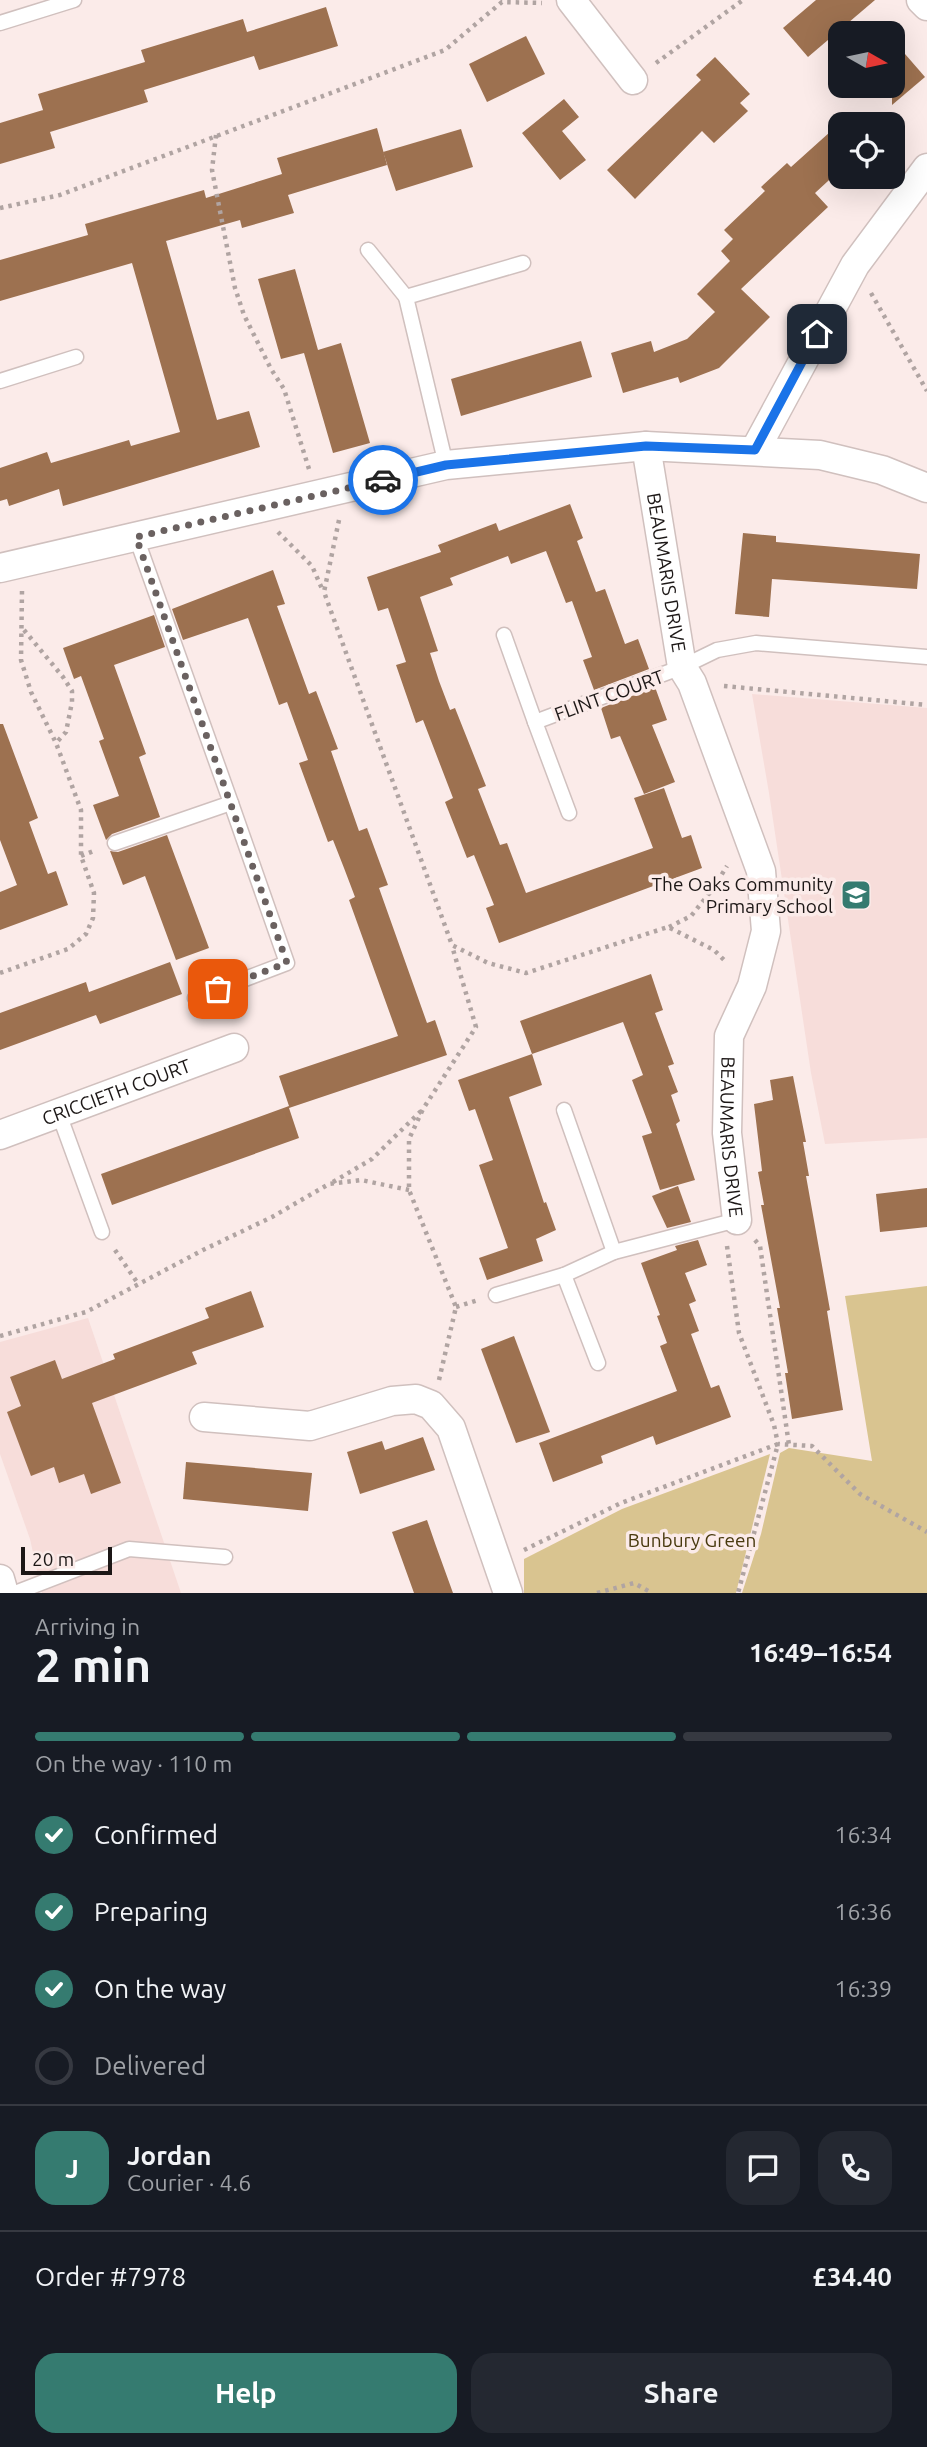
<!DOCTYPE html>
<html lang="en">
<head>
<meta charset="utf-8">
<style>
	body { margin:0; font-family:Ubuntu,sans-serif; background:#242831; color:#f1f3f6; height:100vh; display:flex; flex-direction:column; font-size:26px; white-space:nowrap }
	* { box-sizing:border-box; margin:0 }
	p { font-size:23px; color:#9ea1a6 }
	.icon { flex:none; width:38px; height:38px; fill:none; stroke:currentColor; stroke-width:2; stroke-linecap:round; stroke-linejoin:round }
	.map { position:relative; height:1593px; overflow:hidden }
	.sheet { display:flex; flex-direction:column; background:#171b24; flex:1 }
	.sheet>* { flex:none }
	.needle { width:46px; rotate:99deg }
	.fabs { position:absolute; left:828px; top:21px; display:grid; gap:14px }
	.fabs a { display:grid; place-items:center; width:77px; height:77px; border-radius:14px; background:#171b24; box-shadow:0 7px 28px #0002; font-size:35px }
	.scale { position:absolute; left:21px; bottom:18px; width:91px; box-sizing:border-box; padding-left:7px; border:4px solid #1c1716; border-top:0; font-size:19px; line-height:24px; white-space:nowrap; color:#1c1716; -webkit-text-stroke:5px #fbebe9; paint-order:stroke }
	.pin { position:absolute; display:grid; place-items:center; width:60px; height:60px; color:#fff; margin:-30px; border-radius:14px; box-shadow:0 4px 10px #0006 }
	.courier { position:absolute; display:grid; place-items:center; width:70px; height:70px; margin:-35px; border:5px solid #1a73e8; border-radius:50%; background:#fff; color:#222; box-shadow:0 2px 9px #0007 }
	.summary em { font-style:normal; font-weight:600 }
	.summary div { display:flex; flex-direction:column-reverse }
	.summary { display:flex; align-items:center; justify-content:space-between; height:119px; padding:0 35px }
	h1 { font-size:46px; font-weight:600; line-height:52px }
	.bar { display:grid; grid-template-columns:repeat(4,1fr); gap:10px 7px; align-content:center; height:84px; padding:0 35px }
	.bar i { height:9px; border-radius:5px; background:#363941 }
	.bar .selected { background:#357b70 }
	.bar p { grid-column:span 4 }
	.line { display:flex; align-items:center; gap:18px; padding:0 35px; border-top:2px solid #363941 }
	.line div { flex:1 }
	.round { display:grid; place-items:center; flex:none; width:74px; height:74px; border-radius:21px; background:#242831 }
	ol { padding:0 35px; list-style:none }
	li { display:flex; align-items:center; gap:21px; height:77px }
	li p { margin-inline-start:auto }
	li .icon { padding:7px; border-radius:50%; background:#357b70; color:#fff; stroke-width:4 }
	li:last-child { color:#9ea1a6 }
	li i { width:38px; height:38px; border:4px solid #363941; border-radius:50% }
	.cta { display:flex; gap:14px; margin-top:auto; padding:14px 35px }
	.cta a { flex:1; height:80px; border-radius:21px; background:#357b70; color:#fff; font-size:28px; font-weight:600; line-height:80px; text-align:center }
	.cta a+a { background:#242831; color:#f1f3f6 }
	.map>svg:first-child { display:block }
	.built { fill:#f7ddda }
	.green { fill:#d9c490 }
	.building { fill:#9d7150 }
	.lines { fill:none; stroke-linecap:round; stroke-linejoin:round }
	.lane-casing { stroke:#d0c0be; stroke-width:17 }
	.street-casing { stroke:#d0c0be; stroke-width:31 }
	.path { stroke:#b0a4a2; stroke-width:4.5; stroke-dasharray:3.5 5; stroke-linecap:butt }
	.lane { stroke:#fff; stroke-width:14 }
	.street { stroke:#fff; stroke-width:28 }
	.done { stroke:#6a6160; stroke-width:7; stroke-dasharray:0 12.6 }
	.route { stroke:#1a73e8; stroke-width:9 }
	.labels { text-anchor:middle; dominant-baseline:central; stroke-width:7; stroke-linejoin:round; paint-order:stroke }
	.street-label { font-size:19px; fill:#1c1716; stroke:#fbebe9 }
	.poi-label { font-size:19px; fill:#1c1716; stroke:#fbebe9; text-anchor:end }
	.park-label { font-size:19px; fill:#48390e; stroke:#fbebe9 }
</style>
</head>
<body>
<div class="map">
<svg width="927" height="1593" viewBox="0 0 927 1593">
	<rect width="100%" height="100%" fill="#fbebe9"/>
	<g class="built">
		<path d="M 752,694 L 927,708 L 927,1138 L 825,1144 L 811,1073 L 769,793 Z"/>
		<path d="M 88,1318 L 181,1593 L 42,1593 L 30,1539 L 0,1454 L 0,1342 Z"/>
	</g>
	<g class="green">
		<path d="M 927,1286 L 927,1593 L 742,1593 L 761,1534 L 780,1453 L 789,1448 L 872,1461 L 845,1296 Z"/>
		<path d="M 770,1454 L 736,1593 L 524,1593 L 524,1559 L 622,1509 Z"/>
	</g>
	<g class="building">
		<path d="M 816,0 L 875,0 L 808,57 L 783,28 Z"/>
		<path d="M 326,7 L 338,46 L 259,70 L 254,56 L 144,90 L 148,102 L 50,132 L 55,148 L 0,164 L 0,123 L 43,110 L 48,126 L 38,94 L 145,62 L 141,50 L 243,19 L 247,32 Z"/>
		<path d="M 526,36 L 545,74 L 487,102 L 469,64 Z"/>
		<path d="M 892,39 L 925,77 L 892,105 Z"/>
		<path d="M 715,57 L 750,94 L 740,103 L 748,111 L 714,143 L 702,131 L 635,199 L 607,170 L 701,80 L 696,75 Z"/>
		<path d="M 564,99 L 579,117 L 562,131 L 586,160 L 560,180 L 522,133 Z"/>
		<path d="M 840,123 L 840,170 L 815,193 L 828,207 L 741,289 L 770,317 L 719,368 L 680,383 L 678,377 L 623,393 L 611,353 L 651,341 L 654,352 L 687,339 L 715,312 L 697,294 L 730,261 L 721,251 L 733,239 L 724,230 L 765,191 L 761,187 L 787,163 L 791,167 Z"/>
		<path d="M 377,128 L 387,165 L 288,195 L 294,213 L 242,228 L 240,220 L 166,241 L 217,420 L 249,411 L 260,447 L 63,506 L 59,489 L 9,506 L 7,499 L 0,501 L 0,468 L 47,452 L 51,463 L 129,440 L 131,446 L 180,432 L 132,263 L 0,301 L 0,260 L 88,235 L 85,224 L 204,190 L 206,198 L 282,174 L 277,158 Z"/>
		<path d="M 461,129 L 473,167 L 396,191 L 383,152 Z"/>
		<path d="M 295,269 L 318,350 L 341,343 L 370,443 L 333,453 L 304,353 L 281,359 L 258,279 Z"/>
		<path d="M 581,341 L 592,377 L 461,416 L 451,379 Z"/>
		<path d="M 570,504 L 583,538 L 577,541 L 596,592 L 605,589 L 625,644 L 638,639 L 649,669 L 594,690 L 583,660 L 592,657 L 572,601 L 566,603 L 546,551 L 511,564 L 508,556 L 450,578 L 453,585 L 420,597 L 438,651 L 430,653 L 439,681 L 450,710 L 455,708 L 486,786 L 478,789 L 500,845 L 507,843 L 526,893 L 653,848 L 634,798 L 664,788 L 682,838 L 691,835 L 702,868 L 499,943 L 486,908 L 494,905 L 474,855 L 467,858 L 445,802 L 453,798 L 423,720 L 416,723 L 396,665 L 406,662 L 388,608 L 378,611 L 367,577 L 441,552 L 438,545 L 496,523 L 499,531 Z"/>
		<path d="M 743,533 L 776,536 L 776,542 L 920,554 L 917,589 L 772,579 L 769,617 L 735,614 Z"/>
		<path d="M 273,570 L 285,604 L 277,606 L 309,694 L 316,691 L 338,749 L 331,751 L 359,831 L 367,828 L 388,885 L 379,888 L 427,1023 L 435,1020 L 447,1055 L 289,1108 L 299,1138 L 112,1205 L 101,1174 L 289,1106 L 279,1076 L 398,1036 L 349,900 L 355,897 L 344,868 L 333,840 L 328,842 L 299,763 L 308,760 L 287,702 L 279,705 L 248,618 L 183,640 L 172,609 Z"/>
		<path d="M 154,615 L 165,647 L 114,665 L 146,754 L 139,757 L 160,817 L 112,834 L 106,840 L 93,805 L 119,796 L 99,741 L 104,739 L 81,676 L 74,679 L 63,648 Z"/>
		<path d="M 655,687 L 667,720 L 652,725 L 675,782 L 644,794 L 620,736 L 611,739 L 601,708 Z"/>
		<path d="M 0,724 L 3,724 L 38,818 L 29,822 L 48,874 L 56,871 L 68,905 L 0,930 L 0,892 L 17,885 L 0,840 Z"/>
		<path d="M 167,835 L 209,948 L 176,960 L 145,876 L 123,885 L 110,851 L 118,852 Z"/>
		<path d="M 170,962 L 182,994 L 100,1024 L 96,1015 L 0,1050 L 0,1013 L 86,982 L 89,992 Z"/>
		<path d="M 651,974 L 663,1010 L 655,1013 L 674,1064 L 668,1066 L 678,1092 L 671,1095 L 680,1121 L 676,1124 L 695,1180 L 660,1190 L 642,1136 L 652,1133 L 632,1080 L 643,1075 L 623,1022 L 532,1054 L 520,1021 Z"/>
		<path d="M 532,1054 L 542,1085 L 509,1097 L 544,1203 L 546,1202 L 556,1230 L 536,1239 L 543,1261 L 487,1280 L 479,1258 L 508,1248 L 479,1165 L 493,1160 L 475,1109 L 469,1111 L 458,1080 Z"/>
		<path d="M 793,1076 L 806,1142 L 803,1142 L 809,1176 L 806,1176 L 830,1310 L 827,1311 L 843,1410 L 792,1419 L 785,1373 L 788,1373 L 777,1308 L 780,1308 L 761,1205 L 764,1205 L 758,1172 L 762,1171 L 754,1104 L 773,1100 L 770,1080 Z"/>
		<path d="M 678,1186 L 691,1222 L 667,1228 L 652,1196 Z"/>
		<path d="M 927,1188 L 927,1227 L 880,1232 L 876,1194 Z"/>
		<path d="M 698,1240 L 707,1265 L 685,1273 L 696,1301 L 689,1304 L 699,1331 L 691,1334 L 711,1388 L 719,1385 L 731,1417 L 656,1445 L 653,1436 L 601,1456 L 603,1463 L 553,1482 L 539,1443 L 677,1391 L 660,1346 L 667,1343 L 657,1316 L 660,1315 L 641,1263 L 677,1250 L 675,1246 Z"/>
		<path d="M 251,1291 L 264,1327 L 192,1352 L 197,1364 L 92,1403 L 121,1483 L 91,1494 L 84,1474 L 59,1483 L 54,1467 L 31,1476 L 7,1412 L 21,1406 L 10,1377 L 55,1360 L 62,1379 L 115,1359 L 113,1354 L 209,1318 L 205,1308 Z"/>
		<path d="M 514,1336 L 550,1432 L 516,1443 L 481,1349 Z"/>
		<path d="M 423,1437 L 435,1470 L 360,1494 L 347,1452 L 382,1441 L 385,1450 Z"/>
		<path d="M 186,1462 L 312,1473 L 308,1511 L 183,1499 Z"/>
		<path d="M 427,1520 L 436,1546 L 453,1593 L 414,1593 L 392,1532 Z"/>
	</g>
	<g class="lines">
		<g class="lane-casing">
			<g id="lane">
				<path d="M 0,23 L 74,0"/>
				<path d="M 368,250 L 406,297"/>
				<path d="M 0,381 L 76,357"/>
				<path d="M 446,465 L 406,297 L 523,263"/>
				<path d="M 504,635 L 535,722"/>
				<path d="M 569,813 L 535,722 L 682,667 L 717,650 L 756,643 L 927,657"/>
				<path d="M 115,843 L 231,803 L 136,537"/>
				<path d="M 195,998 L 287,963 L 231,803"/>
				<path d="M 564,1110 L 614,1252"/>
				<path d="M 59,1114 L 102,1232"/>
				<path d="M 564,1275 L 598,1363"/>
				<path d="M 496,1295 L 564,1275 L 614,1252 L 737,1220"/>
				<path d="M 15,1593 L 129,1549 L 225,1557"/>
			</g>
		</g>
		<g class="street-casing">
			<g id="street">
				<path d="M 571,0 L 633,80"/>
				<path d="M 921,0 L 927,6"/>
				<path id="s1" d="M 646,446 L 682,667 L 692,683 L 761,871 L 766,931 L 752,986 L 729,1036 L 727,1133 L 737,1220"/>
				<path d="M 755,450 L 855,265 L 927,168"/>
				<path d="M 0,568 L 446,465 L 646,446 L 820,455 L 882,470 L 927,488"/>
				<path id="s2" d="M 0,1135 L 234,1048"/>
				<path d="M 204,1417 L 310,1426 L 392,1401 L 416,1399 L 431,1405 L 451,1428 L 508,1593"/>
				<path d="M 0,1579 L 4,1593"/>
			</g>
		</g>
		<g class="path">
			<path d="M 656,63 L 743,0"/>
			<path d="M 216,135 L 212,170 L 235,288 L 244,315 L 271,369 L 284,389 L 309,469"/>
			<path d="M 0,208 L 60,195 L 445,50 L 502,2 L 542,3"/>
			<path d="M 871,293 L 927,391"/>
			<path d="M 339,520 L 324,592 L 452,945 L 488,963 L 526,973 L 668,927 L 714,950 L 727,963"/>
			<path d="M 278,532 L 312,566 L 323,591"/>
			<path d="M 24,630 L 63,677 L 72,691 L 72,702 L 66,732 L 56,743"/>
			<path d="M 724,686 L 927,705"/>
			<path d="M 81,856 L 96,850"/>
			<path d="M 669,927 L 691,916 L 712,890 L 727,866"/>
			<path d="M 0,973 L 68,949 L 86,934 L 93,918 L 94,893 L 81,856 L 81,810 L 56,743 L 31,692 L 21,660 L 22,591"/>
			<path d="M 333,1182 L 372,1159 L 421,1111"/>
			<path d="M 755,1240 L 760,1246 L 789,1445"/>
			<path d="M 727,1246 L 739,1333 L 774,1425 L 778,1444 L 812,1446 L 860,1494 L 927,1532"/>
			<path d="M 115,1250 L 139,1285"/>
			<path d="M 456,1307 L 478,1300"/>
			<path d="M 0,1336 L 86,1312 L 203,1250 L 272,1217 L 329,1184 L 361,1180 L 409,1190"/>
			<path d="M 439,1380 L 456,1307 L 409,1190 L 409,1139 L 423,1109 L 476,1027 L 452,946"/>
			<path d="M 524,1550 L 621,1503 L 778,1444 L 738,1593"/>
			<path d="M 597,1593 L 634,1583 L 652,1593"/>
		</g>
		<use href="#lane" class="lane"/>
		<use href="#street" class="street"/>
	</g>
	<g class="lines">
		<path class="done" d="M 218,989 L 287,963 L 136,537 L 383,480"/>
		<path class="route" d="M 383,480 L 446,465 L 646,446 L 755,450 L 817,334"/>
	</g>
	<defs>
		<g id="school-square" transform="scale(1.575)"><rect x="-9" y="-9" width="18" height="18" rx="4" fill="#357b70" stroke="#fbebe9"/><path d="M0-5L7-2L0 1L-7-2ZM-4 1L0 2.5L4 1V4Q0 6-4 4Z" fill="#fff"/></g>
	</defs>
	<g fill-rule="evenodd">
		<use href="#school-square" x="856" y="895"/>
	</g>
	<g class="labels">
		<g class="street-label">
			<text stroke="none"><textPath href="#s1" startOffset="128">BEAUMARIS DRIVE</textPath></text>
			<text transform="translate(609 695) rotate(-20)">FLINT COURT</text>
			<text stroke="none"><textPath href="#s2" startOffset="124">CRICCIETH COURT</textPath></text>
			<text stroke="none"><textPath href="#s1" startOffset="716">BEAUMARIS DRIVE</textPath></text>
		</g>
		<g class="poi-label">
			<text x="833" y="884">The Oaks Community<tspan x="833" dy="22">Primary School</tspan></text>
		</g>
		<g class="park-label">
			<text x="692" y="1540">Bunbury Green</text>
		</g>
	</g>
</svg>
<div class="fabs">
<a><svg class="needle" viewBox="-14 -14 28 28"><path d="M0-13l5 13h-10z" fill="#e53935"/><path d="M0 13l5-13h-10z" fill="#9ea1a6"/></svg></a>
<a><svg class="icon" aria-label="locate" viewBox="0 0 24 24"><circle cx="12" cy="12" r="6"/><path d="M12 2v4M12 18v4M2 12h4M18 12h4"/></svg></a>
</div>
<div class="scale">20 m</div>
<div class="pin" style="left:218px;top:989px;background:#ea580c"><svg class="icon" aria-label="bag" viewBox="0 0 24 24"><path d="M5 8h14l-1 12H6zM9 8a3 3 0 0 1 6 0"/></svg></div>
<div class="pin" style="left:817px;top:334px;background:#1f2937"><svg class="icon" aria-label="home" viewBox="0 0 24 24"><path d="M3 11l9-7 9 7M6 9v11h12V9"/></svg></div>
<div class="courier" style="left:383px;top:480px"><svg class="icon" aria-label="car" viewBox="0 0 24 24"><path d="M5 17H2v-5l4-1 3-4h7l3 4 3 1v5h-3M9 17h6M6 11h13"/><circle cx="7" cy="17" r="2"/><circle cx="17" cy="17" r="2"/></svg></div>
</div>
<section class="sheet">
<div class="summary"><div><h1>2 min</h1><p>Arriving in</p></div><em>16:49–16:54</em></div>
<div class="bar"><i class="selected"></i><i class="selected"></i><i class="selected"></i><i></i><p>On the way · 110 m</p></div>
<ol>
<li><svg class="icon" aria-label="check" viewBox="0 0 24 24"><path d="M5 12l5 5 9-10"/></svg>Confirmed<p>16:34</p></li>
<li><svg class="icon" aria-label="check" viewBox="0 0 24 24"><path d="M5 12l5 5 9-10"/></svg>Preparing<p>16:36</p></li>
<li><svg class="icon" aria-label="check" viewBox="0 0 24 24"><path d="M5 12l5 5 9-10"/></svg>On the way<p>16:39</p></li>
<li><i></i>Delivered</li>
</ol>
<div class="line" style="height:126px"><b class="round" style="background:#357b70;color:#fff">J</b><div><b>Jordan</b><p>Courier · 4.6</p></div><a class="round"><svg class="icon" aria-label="chat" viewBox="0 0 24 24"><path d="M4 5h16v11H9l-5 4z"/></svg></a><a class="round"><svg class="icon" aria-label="phone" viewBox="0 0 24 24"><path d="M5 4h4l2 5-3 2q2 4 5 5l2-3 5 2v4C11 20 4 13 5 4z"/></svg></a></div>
<div class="line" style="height:91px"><div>Order #7978</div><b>£34.40</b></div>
<div class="cta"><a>Help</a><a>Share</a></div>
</section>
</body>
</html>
